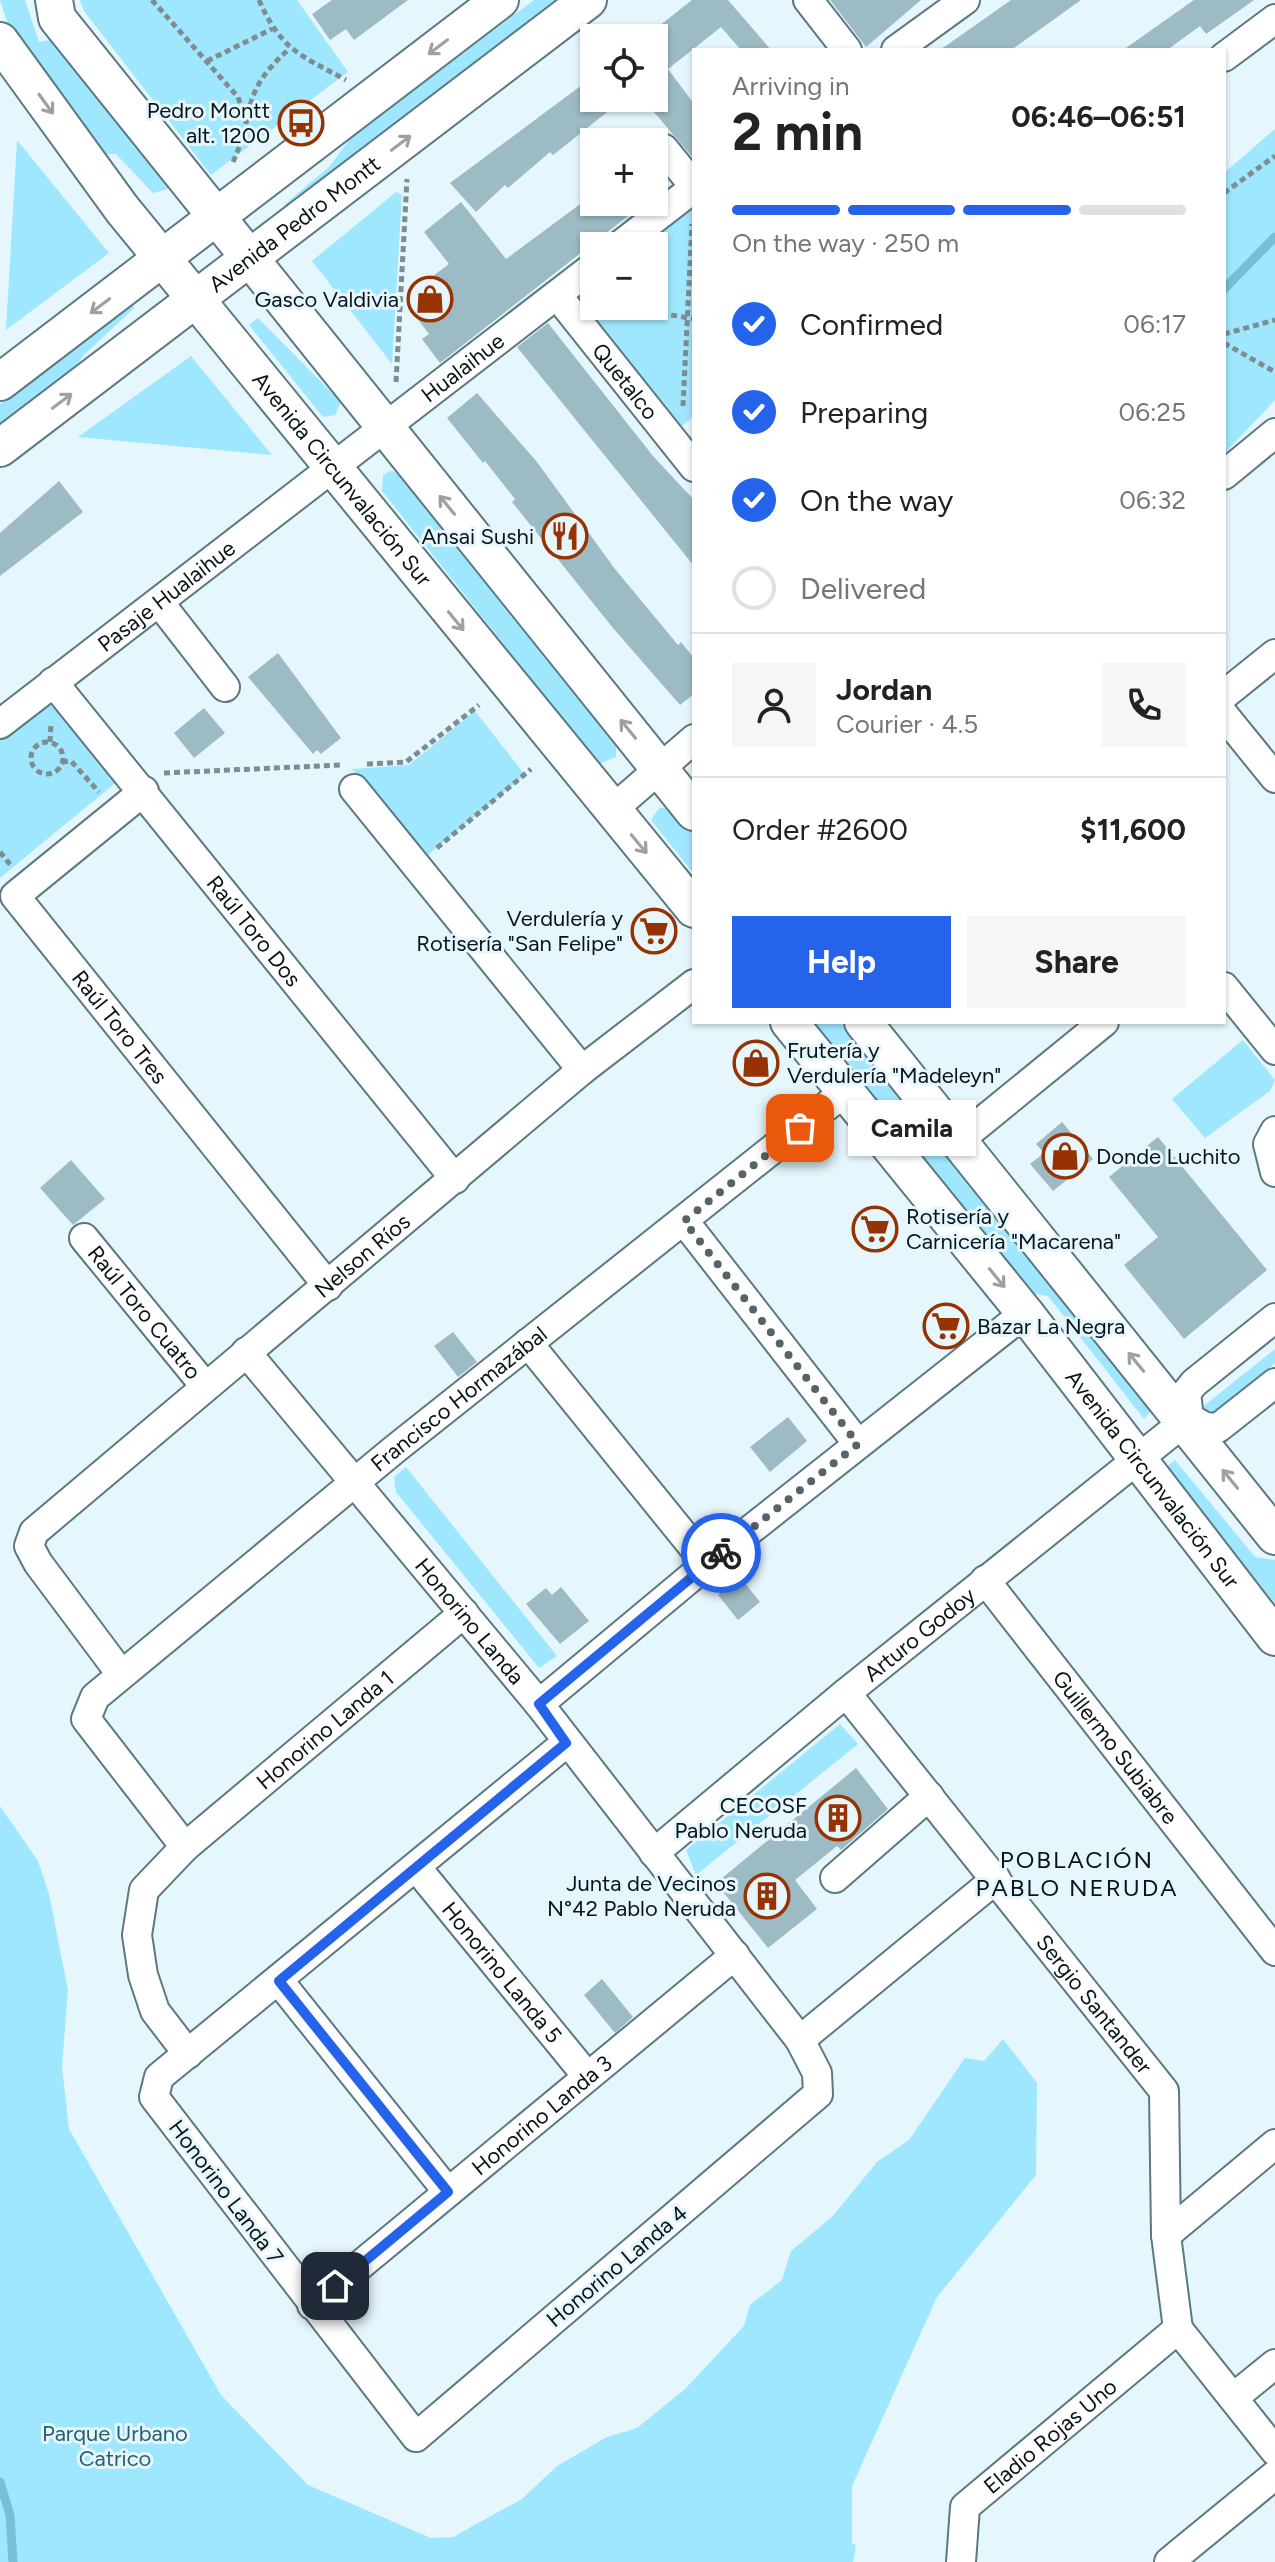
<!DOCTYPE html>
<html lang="en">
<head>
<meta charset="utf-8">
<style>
	body { margin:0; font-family:Figtree,sans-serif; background:#f6f6f6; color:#222; height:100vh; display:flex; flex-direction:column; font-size:30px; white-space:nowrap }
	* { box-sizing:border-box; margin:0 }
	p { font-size:26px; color:#767676 }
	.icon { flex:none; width:44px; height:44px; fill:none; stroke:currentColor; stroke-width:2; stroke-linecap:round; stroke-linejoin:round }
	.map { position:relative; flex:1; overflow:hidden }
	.sheet { position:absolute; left:692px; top:48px; width:534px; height:976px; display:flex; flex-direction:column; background:#fff; border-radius:0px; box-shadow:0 2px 6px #0004 }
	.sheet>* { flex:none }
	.tools { position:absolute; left:580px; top:24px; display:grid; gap:16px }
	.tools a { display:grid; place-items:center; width:88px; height:88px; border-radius:0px; background:#fff; box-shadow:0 2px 6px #0004; font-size:40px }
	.pin { position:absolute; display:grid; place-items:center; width:68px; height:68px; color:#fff; margin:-34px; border-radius:16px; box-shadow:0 4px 12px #0006 }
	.courier { position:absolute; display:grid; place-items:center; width:80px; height:80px; margin:-40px; border:6px solid #2563eb; border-radius:50%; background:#fff; color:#222; box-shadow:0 2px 10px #0007 }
	.bubble { position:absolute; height:56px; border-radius:0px; background:#fff; box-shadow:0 2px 6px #0004; font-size:26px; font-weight:700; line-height:56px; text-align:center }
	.summary em { font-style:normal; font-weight:700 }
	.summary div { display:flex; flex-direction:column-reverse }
	.summary { display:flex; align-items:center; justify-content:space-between; height:136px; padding:0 40px }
	h1 { font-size:52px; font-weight:700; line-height:60px }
	.bar { display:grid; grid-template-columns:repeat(4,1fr); gap:12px 8px; align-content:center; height:96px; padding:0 40px }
	.bar i { height:10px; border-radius:6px; background:#e0e0e0 }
	.bar .current { background:#2563eb }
	.bar p { grid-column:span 4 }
	.line { display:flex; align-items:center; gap:20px; padding:0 40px; border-top:2px solid #e0e0e0 }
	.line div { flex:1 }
	.round { display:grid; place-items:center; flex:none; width:84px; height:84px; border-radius:0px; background:#f6f6f6 }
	ol { padding:0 40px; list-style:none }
	li { display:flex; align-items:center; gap:24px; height:88px }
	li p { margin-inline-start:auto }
	li .icon { padding:8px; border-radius:50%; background:#2563eb; color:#fff; stroke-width:4 }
	li:last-child { color:#767676 }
	li i { width:44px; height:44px; border:4px solid #e0e0e0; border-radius:50% }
	.cta { display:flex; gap:16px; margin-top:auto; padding:16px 40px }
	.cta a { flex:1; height:92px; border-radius:0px; background:#2563eb; color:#fff; font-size:32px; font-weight:700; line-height:92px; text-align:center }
	.cta a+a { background:#f6f6f6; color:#222 }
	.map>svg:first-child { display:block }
	.green { fill:#9fe7fe }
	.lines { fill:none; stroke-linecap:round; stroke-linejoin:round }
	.stream { stroke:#76bfd5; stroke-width:9 }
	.building { fill:#9dbbc4 }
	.minor-casing { stroke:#5c7881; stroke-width:32 }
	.major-casing { stroke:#5c7881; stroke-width:40 }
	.path { stroke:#7e8d92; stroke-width:5; stroke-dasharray:6 4; stroke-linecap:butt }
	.minor { stroke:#fff; stroke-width:28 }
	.major { stroke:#fff; stroke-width:36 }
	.oneway { stroke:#9da1a3 }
	.done { stroke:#566368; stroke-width:8; stroke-dasharray:0 14.4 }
	.route { stroke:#2563eb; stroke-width:10 }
	.labels { text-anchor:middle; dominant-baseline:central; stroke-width:6; stroke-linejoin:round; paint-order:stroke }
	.poi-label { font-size:22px; fill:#091418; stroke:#e5f7fd; text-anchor:end }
	.street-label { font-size:22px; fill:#091418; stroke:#e5f7fd }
	.park-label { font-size:22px; fill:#256070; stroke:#e5f7fd }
	.neighbourhood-label { font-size:24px; letter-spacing:2px; fill:#091418; stroke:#e5f7fd }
</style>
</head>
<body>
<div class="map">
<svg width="1275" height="2562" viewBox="0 0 1275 2562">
	<rect width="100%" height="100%" fill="#e5f7fd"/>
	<g class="green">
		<path d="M 0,0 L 25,0 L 39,42 L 56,39 L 172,175 L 168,189 L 153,193 L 116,154 L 102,154 L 14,43 Z"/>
		<path d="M 80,0 L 297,0 L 348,72 L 211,175 L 84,11 Z"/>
		<path d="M 534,0 L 567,0 L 288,212 L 284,205 L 330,166 L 352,136 Z"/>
		<path d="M 1275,129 L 1275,400 L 1224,454 L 1224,173 Z"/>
		<path d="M 17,140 L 109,253 L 6,330 Z"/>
		<path d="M 396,192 L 402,195 L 392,364 L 312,261 Z"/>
		<path d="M 689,209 L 694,209 L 694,416 L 682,426 L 578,298 L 594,285 L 594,306 L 654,306 L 654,246 L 643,246 Z"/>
		<path d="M 128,299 L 134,308 L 84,355 L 57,394 L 0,436 L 0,404 Z"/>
		<path d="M 258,318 L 341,402 L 335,415 L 323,417 L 249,325 Z"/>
		<path d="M 191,356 L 272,455 L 78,437 Z"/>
		<path d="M 390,471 L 399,472 L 616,744 L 616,757 L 599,764 L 382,491 L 383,475 Z"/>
		<path d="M 36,706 L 58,706 L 119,780 L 0,878 L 0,736 Z"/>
		<path d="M 475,711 L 525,775 L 421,861 L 352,769 L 409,765 Z"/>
		<path d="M 659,808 L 672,808 L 694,836 L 694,874 L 651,820 Z"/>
		<path d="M 813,1022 L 840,1022 L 1152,1410 L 1144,1419 L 1048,1296 L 1030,1293 Z"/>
		<path d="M 1243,1040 L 1275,1080 L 1270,1091 L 1205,1138 L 1172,1099 Z"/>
		<path d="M 1275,1349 L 1275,1363 L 1207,1418 L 1200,1409 Z"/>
		<path d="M 1175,1460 L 1255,1557 L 1275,1560 L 1275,1603 L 1166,1467 Z"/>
		<path d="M 406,1467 L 557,1656 L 539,1668 L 396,1492 L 394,1477 Z"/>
		<path d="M 840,1724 L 858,1744 L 696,1875 L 686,1850 Z"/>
		<path d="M 0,1806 L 38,1861 L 49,1894 L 68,1990 L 62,2067 L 69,2129 L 221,2395 L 308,2485 L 431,2538 L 453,2537 L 522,2499 L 557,2466 L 607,2437 L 637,2428 L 685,2389 L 744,2326 L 750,2305 L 782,2280 L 791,2251 L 832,2217 L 877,2162 L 909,2140 L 965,2058 L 984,2061 L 1003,2039 L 1037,2083 L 1036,2175 L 937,2297 L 852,2486 L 852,2543 L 856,2545 L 853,2562 L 0,2562 Z"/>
	</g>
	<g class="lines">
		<g class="stream">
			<path d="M 1224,289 L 1275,237"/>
			<path d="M 0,2482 L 10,2515 L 13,2562"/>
		</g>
	</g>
	<g class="building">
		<path d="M 332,0 L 408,0 L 354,40 L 346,29 L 330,40 L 312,14 Z"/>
		<path d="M 692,0 L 728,0 L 771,50 L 741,50 L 721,27 L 668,69 L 694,104 L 694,159 L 642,98 L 654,98 L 654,30 Z"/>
		<path d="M 830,0 L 921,0 L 866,47 Z"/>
		<path d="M 1011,0 L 1081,0 L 1011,50 L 940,50 Z"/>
		<path d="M 1194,0 L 1254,0 L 1206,34 L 1200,26 L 1167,50 L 1123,50 Z"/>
		<path d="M 594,76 L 594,98 L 625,98 L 553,155 L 550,152 L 508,188 L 505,185 L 476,212 L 450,183 Z"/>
		<path d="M 461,202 L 506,259 L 583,202 L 646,202 L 440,363 L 422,339 L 429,334 L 409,308 L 429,292 L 425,282 L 449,264 L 424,232 Z"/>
		<path d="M 548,323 L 653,456 L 694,500 L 694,566 L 517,347 Z"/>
		<path d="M 477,393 L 537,462 L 615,569 L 678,645 L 681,642 L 694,658 L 694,694 L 680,705 L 613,628 L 512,502 L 515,499 L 485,461 L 483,463 L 447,418 Z"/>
		<path d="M 59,481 L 83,512 L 0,576 L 0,533 Z"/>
		<path d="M 278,653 L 341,738 L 321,754 L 317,750 L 313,754 L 248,677 Z"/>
		<path d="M 204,708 L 225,733 L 194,758 L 174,733 Z"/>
		<path d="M 1062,1122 L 1093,1159 L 1053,1191 L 1030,1164 L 1044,1153 L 1036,1144 Z"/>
		<path d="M 1158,1137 L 1267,1270 L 1184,1339 L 1124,1265 L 1158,1237 L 1109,1177 Z"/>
		<path d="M 71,1160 L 105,1199 L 73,1225 L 40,1188 Z"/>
		<path d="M 453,1332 L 477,1362 L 458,1377 L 434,1346 Z"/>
		<path d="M 788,1417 L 807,1441 L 770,1472 L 750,1447 Z"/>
		<path d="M 740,1577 L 760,1602 L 738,1620 L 718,1595 Z"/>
		<path d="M 561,1587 L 589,1621 L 560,1644 L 526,1604 L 546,1588 L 552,1595 Z"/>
		<path d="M 856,1768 L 888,1809 L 841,1850 L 837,1846 L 795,1880 L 817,1909 L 768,1948 L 716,1883 Z"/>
		<path d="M 602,1979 L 633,2017 L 615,2033 L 584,1995 Z"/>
	</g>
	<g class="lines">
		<g class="minor-casing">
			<g id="minor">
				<path d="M 808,0 L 847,50"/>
				<path d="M 896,50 L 965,0"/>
				<path d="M 1224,57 L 1275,19"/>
				<path d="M 664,149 L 694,186"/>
				<path d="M 619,246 L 694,188"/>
				<path id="s1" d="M 557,295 L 694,467"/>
				<path d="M 1224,475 L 1275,433"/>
				<path d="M 159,602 L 225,687"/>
				<path id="s2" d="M 53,682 L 455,1179"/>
				<path d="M 1224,695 L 1275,654"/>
				<path d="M 1224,715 L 1275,778"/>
				<path id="s3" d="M 0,724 L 594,266"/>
				<path d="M 354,789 L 582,1070"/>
				<path id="s4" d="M 144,791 L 15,896 L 328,1286"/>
				<path d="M 611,811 L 694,739"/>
				<path d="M 1224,987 L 1275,1050"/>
				<path d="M 1275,1131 L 1268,1144 L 1275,1172"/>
				<path d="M 958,1141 L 1104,1022"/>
				<path d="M 684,1221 L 858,1444"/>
				<path id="s5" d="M 84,1238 L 205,1386"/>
				<path d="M 528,1343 L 707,1564"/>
				<path id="s6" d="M 246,1352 L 539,1704 L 800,2040 L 817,2073 L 818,2094 L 416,2437 L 154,2097 L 159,2077 L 566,1743"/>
				<path d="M 1189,1418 L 1186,1393 L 1194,1383 L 1275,1318"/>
				<path d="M 1189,1418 L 1205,1427 L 1218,1428 L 1275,1383"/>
				<path id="s7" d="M 985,1580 L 1275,1951"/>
				<path id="s8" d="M 121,1674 L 38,1563 L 29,1546 L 34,1532 L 582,1070 L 694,984"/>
				<path id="s9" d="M 846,1693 L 1164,2091 L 1166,2235 L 1178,2329"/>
				<path d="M 539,1704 L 707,1564 L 1025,1313"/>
				<path id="s10" d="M 185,1847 L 86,1719 L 95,1697 L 395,1449 L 847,1090"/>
				<path id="s11" d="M 654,1853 L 846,1693 L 1189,1418"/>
				<path id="s12" d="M 416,1867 L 587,2076"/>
				<path d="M 835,1878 L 929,1796"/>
				<path d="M 279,1981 L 448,2192"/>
				<path d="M 800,2040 L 996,1879"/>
				<path id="s13" d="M 188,2054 L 155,2011 L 143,1975 L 137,1935 L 144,1890 L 185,1847 L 464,1613"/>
				<path d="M 1166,2235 L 1275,2144"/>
				<path id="s14" d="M 312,2305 L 735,1955"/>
				<path d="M 1178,2329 L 1275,2451"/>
				<path d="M 1233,2398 L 1275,2364"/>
				<path id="s15" d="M 961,2562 L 965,2507 L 1178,2329"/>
				<path d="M 1169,2562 L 1275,2475"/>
			</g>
		</g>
		<g class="major-casing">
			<g id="major">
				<path d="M 54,0 L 57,18 L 694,812"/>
				<path id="s16" d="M 0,41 L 122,209 L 694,909"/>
				<path d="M 0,382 L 500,0"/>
				<path id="s17" d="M 0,448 L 588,0"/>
				<path id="s18" d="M 789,1022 L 1025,1313 L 1275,1637"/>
				<path d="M 863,1022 L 1275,1536"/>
			</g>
		</g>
		<g class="path">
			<path d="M 152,0 L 238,97 L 245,118"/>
			<path d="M 259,0 C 281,50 300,55 346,80"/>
			<path d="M 207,61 L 272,29"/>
			<path d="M 233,162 C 257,109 238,95 289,49"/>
			<path d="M 1224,193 L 1275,156"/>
			<path d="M 622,306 L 694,319"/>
			<path d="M 1224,334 L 1275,320"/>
			<path d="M 1224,343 L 1275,372"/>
			<path d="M 396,382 L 407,179"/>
			<path d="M 683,406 L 692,224"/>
			<circle cx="47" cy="758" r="16"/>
			<path d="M 50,742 L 51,723"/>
			<path d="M 62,762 L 71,761 L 99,792"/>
			<path d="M 367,764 L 406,762 L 479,705"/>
			<path d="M 164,773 L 342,765"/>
			<path d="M 437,848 L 531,769"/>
			<path d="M 0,852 L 12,867"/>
		</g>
		<use href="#minor" class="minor"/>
		<use href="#major" class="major"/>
	</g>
	<defs><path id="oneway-shaft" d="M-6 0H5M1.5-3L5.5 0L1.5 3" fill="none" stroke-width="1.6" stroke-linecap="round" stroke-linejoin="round" transform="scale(2)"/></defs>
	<g class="oneway">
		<use href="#oneway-shaft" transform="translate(438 47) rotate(143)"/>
		<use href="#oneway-shaft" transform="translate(46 104) rotate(54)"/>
		<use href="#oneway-shaft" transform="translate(401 143) rotate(-37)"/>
		<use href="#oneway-shaft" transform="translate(100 306) rotate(143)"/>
		<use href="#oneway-shaft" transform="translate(62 401) rotate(-37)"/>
		<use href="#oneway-shaft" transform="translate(447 505) rotate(-129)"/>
		<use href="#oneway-shaft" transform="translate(456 621) rotate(51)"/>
		<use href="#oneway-shaft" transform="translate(628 729) rotate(-129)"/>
		<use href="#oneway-shaft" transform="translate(639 844) rotate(50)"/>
		<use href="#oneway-shaft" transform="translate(997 1278) rotate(51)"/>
		<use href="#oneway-shaft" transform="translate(1136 1362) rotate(-129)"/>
		<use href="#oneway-shaft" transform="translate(1230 1479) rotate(-129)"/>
	</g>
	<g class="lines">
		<path class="done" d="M 721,1553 L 858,1444 L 684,1221 L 800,1128"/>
		<path class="route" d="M 335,2286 L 448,2192 L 279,1981 L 566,1743 L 539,1704 L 721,1553"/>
	</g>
	<defs>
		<g id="bus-ring" transform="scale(2.3)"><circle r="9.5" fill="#e5f7fd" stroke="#973202" stroke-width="1.5"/><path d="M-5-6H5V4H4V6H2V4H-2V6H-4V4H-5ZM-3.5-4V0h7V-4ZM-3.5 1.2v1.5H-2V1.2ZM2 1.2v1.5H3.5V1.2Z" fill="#973202"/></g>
		<g id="shop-ring" transform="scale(2.3)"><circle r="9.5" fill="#e5f7fd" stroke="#973202" stroke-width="1.5"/><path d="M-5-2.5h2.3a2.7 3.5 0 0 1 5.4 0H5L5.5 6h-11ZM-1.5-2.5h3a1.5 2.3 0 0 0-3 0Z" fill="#973202"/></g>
		<g id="restaurant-ring" transform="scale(2.3)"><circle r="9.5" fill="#e5f7fd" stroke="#973202" stroke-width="1.5"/><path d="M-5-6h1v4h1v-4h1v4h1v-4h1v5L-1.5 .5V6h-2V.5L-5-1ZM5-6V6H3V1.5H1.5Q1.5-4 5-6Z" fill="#973202"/></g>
		<g id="supermarket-ring" transform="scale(2.3)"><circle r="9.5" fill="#e5f7fd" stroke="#973202" stroke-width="1.5"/><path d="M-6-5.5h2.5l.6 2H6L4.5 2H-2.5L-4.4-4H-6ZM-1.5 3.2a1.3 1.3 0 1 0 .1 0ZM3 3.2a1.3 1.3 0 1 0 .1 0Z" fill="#973202"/></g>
		<g id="building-ring" transform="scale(2.3)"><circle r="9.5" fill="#e5f7fd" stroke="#973202" stroke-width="1.5"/><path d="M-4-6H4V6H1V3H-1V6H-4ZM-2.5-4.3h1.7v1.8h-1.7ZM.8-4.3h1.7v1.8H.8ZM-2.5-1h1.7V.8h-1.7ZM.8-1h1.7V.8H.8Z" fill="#973202"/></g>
	</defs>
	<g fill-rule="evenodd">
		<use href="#bus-ring" x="301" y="123"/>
		<use href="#shop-ring" x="430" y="299"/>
		<use href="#restaurant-ring" x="565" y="536"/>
		<use href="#supermarket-ring" x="654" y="931"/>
		<use href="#shop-ring" x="756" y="1063"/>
		<use href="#shop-ring" x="1065" y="1156"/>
		<use href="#supermarket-ring" x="875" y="1229"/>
		<use href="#supermarket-ring" x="946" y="1326"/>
		<use href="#building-ring" x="838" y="1818"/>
		<use href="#building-ring" x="767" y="1896"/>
	</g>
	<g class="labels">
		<g class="poi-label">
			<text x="270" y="110">Pedro Montt<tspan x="270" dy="25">alt. 1200</tspan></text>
			<text x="399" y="299">Gasco Valdivia</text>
			<text x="534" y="536">Ansai Sushi</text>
			<text x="623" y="918">Verdulería y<tspan x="623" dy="25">Rotisería "San Felipe"</tspan></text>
			<text x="787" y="1050" text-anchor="start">Frutería y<tspan x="787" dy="25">Verdulería "Madeleyn"</tspan></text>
			<text x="1096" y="1156" text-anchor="start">Donde Luchito</text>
			<text x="906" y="1216" text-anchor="start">Rotisería y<tspan x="906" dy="25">Carnicería "Macarena"</tspan></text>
			<text x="977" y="1326" text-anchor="start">Bazar La Negra</text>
			<text x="807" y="1805">CECOSF<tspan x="807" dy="25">Pablo Neruda</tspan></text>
			<text x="736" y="1883">Junta de Vecinos<tspan x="736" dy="25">N°42 Pablo Neruda</tspan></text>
		</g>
		<g class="street-label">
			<text stroke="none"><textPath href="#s17" startOffset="370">Avenida Pedro Montt</textPath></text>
			<text stroke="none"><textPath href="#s3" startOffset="584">Hualaihue</textPath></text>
			<text stroke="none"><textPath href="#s1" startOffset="110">Quetalco</textPath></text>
			<text stroke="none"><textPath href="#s16" startOffset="556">Avenida Circunvalación Sur</textPath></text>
			<text stroke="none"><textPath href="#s3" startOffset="210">Pasaje Hualaihue</textPath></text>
			<text stroke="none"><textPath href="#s2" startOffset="320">Raúl Toro Dos</textPath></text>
			<text stroke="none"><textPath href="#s4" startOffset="334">Raúl Toro Tres</textPath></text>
			<text stroke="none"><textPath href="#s8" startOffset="602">Nelson Ríos</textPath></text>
			<text stroke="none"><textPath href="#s5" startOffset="96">Raúl Toro Cuatro</textPath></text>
			<text stroke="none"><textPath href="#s10" startOffset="656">Francisco Hormazábal</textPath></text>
			<text stroke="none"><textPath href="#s18" startOffset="584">Avenida Circunvalación Sur</textPath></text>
			<text stroke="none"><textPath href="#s6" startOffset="350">Honorino Landa</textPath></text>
			<text stroke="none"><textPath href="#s11" startOffset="344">Arturo Godoy</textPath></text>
			<text stroke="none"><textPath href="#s13" startOffset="420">Honorino Landa 1</textPath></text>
			<text stroke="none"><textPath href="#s7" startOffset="212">Guillermo Subiabre</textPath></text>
			<text stroke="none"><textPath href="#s12" startOffset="136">Honorino Landa 5</textPath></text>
			<text stroke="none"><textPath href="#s9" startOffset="398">Sergio Santander</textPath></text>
			<text stroke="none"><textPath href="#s14" startOffset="298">Honorino Landa 3</textPath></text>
			<text transform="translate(226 2192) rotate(53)">Honorino Landa 7</text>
			<text transform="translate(617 2266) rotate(-40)">Honorino Landa 4</text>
			<text stroke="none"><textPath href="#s15" startOffset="166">Eladio Rojas Uno</textPath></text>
		</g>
		<g class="park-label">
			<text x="115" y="2433">Parque Urbano<tspan x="115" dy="25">Catrico</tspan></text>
		</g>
		<g class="neighbourhood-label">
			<text x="1077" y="1859">POBLACIÓN<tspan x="1077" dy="28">PABLO NERUDA</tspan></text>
		</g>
	</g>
</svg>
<div class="tools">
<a><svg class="icon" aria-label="locate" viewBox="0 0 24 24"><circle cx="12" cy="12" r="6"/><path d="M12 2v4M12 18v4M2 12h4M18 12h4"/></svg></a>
<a>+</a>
<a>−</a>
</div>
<div class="pin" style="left:800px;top:1128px;background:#ea580c"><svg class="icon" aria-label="bag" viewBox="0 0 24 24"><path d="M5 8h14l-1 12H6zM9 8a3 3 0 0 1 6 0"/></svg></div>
<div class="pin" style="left:335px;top:2286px;background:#1f2937"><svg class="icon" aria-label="home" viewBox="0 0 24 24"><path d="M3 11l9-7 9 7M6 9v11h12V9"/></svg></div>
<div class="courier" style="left:721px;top:1553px"><svg class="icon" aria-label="bike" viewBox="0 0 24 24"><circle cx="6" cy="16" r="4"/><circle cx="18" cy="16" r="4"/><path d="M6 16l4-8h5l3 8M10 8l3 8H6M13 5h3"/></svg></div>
<div class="bubble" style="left:848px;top:1100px;width:128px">Camila</div>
<section class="sheet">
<div class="summary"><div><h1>2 min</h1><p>Arriving in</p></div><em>06:46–06:51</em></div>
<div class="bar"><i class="current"></i><i class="current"></i><i class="current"></i><i></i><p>On the way · 250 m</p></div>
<ol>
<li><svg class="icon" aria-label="check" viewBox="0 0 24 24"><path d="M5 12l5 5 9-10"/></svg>Confirmed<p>06:17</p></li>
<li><svg class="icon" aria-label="check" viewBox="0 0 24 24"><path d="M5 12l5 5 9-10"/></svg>Preparing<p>06:25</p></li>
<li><svg class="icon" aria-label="check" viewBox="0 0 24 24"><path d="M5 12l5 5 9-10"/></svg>On the way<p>06:32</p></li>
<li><i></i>Delivered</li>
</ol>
<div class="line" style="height:144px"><a class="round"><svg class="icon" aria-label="person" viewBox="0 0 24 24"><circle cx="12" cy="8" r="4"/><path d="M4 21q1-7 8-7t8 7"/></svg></a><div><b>Jordan</b><p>Courier · 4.5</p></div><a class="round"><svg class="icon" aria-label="phone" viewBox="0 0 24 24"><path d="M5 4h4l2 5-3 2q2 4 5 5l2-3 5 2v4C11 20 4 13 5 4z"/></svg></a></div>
<div class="line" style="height:104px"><div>Order #2600</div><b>$11,600</b></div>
<div class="cta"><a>Help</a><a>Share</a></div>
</section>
</div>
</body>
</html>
